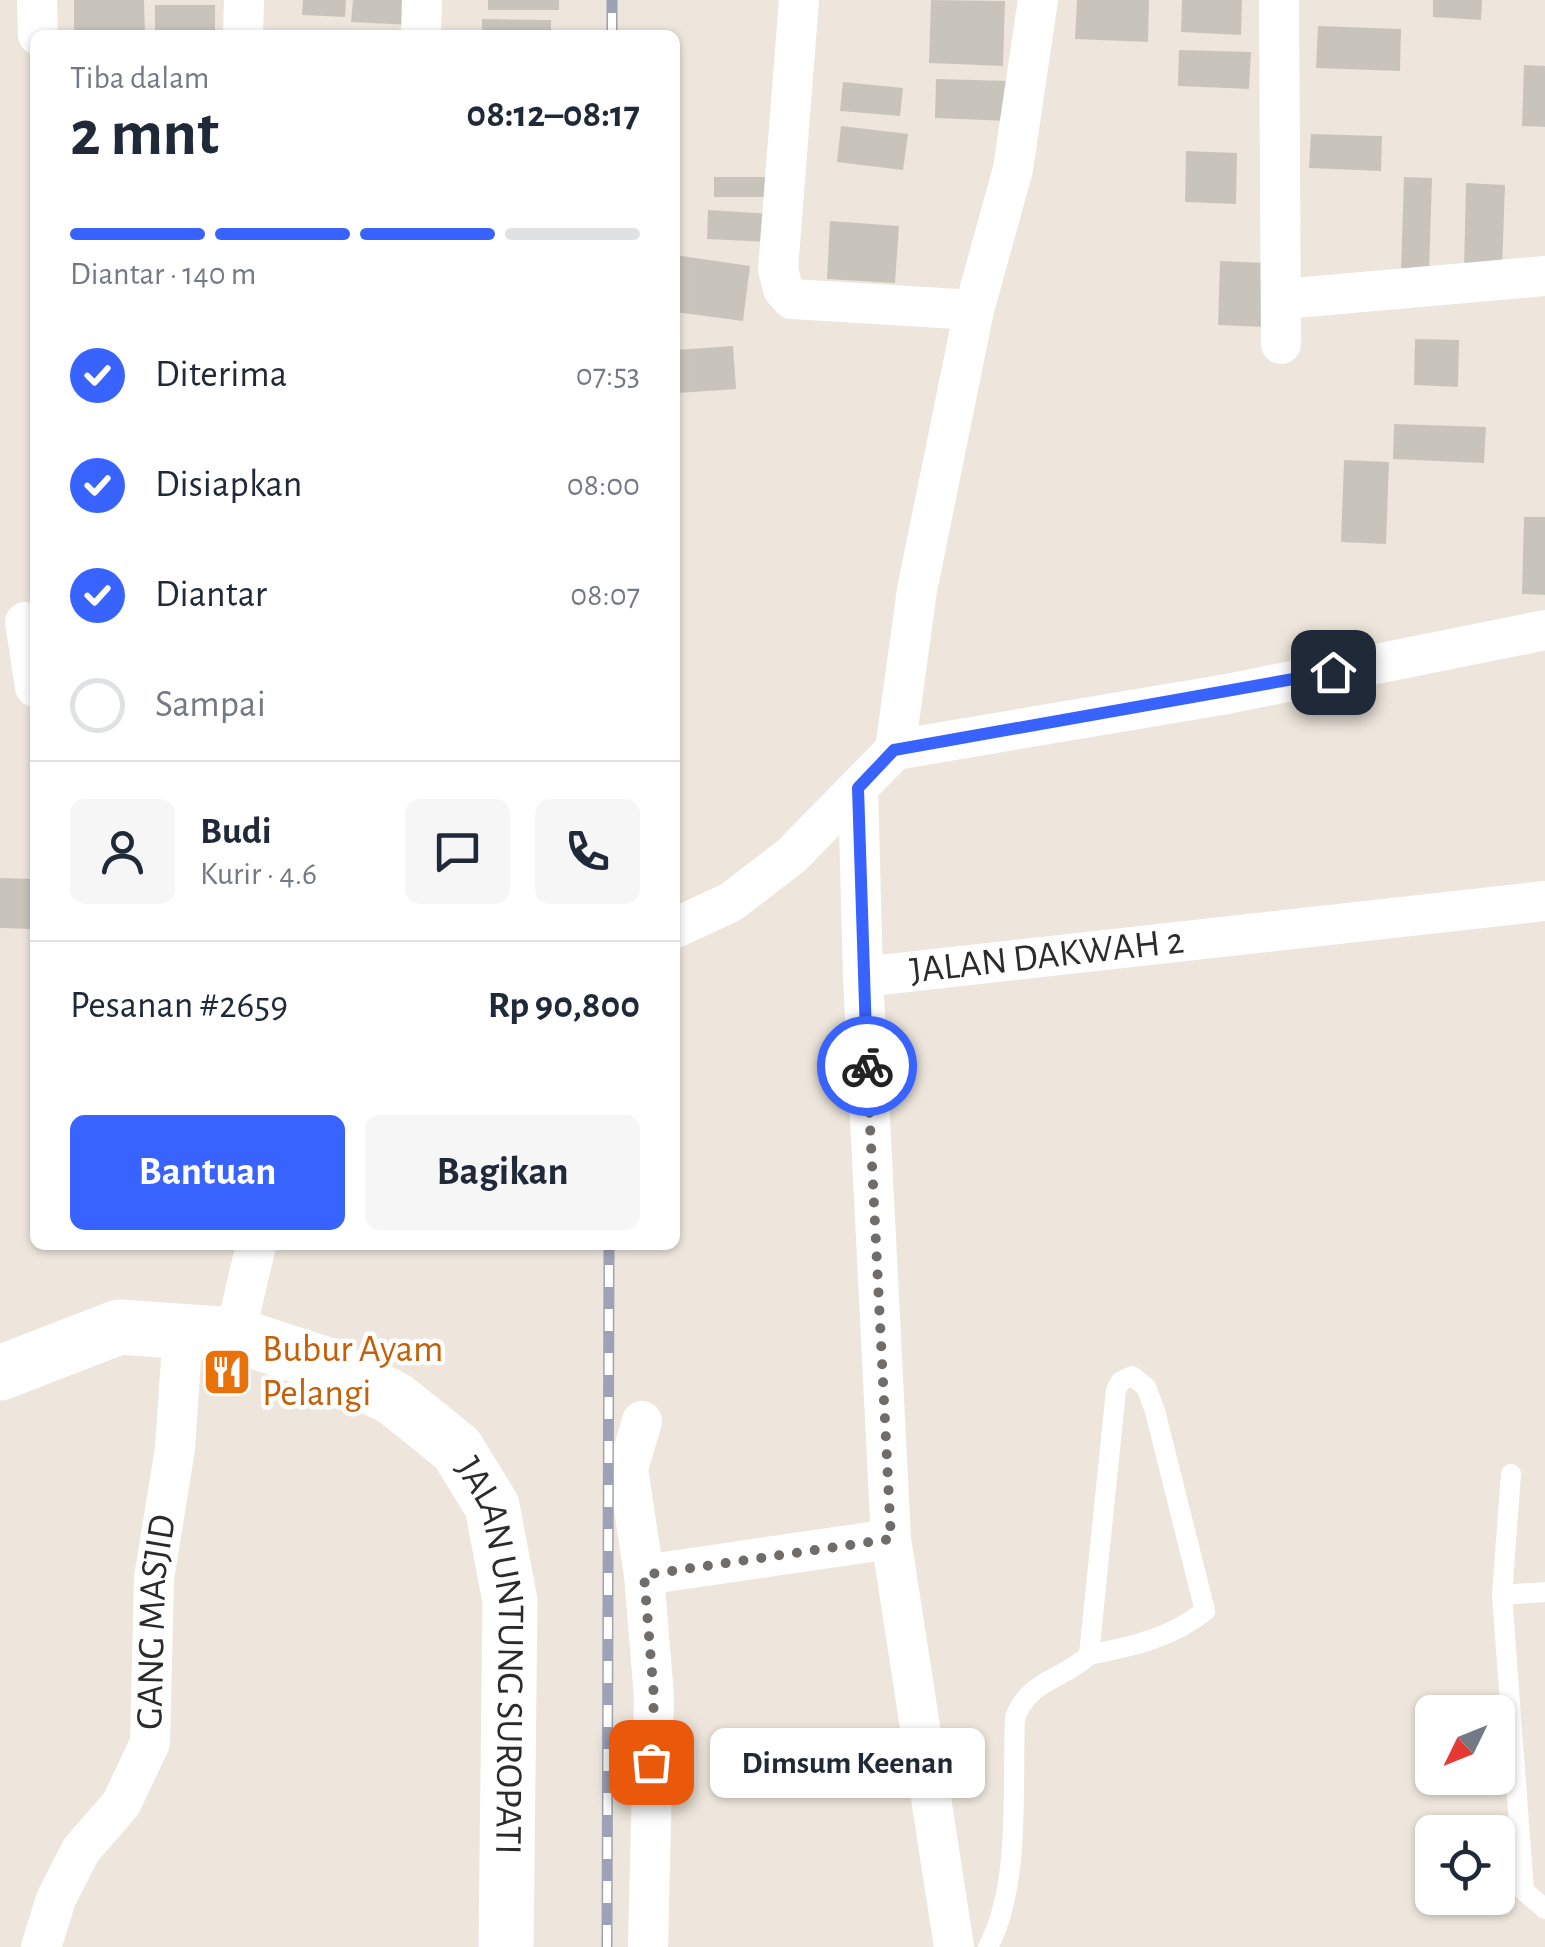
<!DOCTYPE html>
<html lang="id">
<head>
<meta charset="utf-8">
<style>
	body { margin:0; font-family:"Alegreya Sans",sans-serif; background:#f6f6f7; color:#1f2937; height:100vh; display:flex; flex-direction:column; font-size:38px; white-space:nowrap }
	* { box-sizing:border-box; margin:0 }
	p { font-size:32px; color:#747a83 }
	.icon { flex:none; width:55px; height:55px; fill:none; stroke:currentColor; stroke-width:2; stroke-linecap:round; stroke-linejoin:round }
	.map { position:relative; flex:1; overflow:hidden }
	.drawer { position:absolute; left:30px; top:30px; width:650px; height:1220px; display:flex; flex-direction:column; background:#fff; border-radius:15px; box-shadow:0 2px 8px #0004 }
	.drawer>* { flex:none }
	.needle { width:65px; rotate:227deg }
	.tools { position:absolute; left:1415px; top:1695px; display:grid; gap:20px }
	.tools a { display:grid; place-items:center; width:100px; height:100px; border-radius:15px; background:#fff; box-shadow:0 2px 8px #0004; font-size:50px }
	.pin { position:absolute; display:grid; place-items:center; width:85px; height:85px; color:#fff; margin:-42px; border-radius:20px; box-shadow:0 5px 15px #0006 }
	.courier { position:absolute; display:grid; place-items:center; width:100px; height:100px; margin:-50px; border:8px solid #3863ff; border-radius:50%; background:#fff; color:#222; box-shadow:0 2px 12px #0007 }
	.bubble { position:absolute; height:70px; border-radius:15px; background:#fff; box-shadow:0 2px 8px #0004; font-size:32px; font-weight:700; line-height:70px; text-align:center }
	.summary em { font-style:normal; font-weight:700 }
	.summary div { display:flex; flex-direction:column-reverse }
	.summary { display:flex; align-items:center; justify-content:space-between; height:170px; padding:0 40px }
	h1 { font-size:65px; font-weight:700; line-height:75px }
	.bar { display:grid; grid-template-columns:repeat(4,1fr); gap:15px 10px; align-content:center; height:120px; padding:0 40px }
	.bar i { height:12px; border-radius:8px; background:#e0e1e3 }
	.bar .selected { background:#3863ff }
	.bar p { grid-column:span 4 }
	.line { display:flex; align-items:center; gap:25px; padding:0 40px; border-top:2px solid #e0e1e3 }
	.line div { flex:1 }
	.round { display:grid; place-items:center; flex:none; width:105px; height:105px; border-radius:15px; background:#f6f6f7 }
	ol { padding:0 40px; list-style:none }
	li { display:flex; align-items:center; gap:30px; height:110px }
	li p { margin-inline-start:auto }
	li .icon { padding:10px; border-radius:50%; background:#3863ff; color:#fff; stroke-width:4 }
	li:last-child { color:#747a83 }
	li i { width:55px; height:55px; border:5px solid #e0e1e3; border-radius:50% }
	.action { display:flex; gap:20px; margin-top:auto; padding:20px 40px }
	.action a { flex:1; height:115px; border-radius:15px; background:#3863ff; color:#fff; font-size:40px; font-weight:700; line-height:115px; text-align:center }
	.action a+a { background:#f6f6f7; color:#1f2937 }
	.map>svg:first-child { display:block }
	.building { fill:#c9c4bb }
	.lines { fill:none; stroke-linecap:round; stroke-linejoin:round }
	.service { stroke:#fff; stroke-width:20 }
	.minor { stroke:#fff; stroke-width:40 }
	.secondary { stroke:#fff; stroke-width:55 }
	.rail-casing { stroke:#9ea2b7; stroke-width:11 }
	.rail { stroke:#fff; stroke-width:8; stroke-dasharray:22; stroke-linecap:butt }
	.done { stroke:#6f6c69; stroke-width:10; stroke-dasharray:0 18 }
	.route { stroke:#3863ff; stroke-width:12 }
	.labels { text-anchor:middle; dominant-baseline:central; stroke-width:9; stroke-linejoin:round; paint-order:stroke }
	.street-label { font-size:38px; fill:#2b2b2b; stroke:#fff }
	.food-label { font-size:38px; fill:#c56008; stroke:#fff; text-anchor:start }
</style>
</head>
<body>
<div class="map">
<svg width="1545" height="1947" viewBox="0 0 1545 1947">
	<rect width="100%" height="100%" fill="#eee6dc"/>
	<g class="building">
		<path d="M 74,0 L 144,0 L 145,35 L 74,35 Z"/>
		<path d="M 303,0 L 346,0 L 345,17 L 302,15 Z"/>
		<path d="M 353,0 L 413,0 L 412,25 L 351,22 Z"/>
		<rect x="488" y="0" width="71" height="10"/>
		<path d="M 931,0 L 1005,1 L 1003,66 L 929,63 Z"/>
		<path d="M 1077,0 L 1149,0 L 1148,42 L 1075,39 Z"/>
		<path d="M 1182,0 L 1242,0 L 1241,35 L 1181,32 Z"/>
		<path d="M 1433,0 L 1482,0 L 1481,20 L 1433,17 Z"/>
		<rect x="155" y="5" width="60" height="30"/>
		<path d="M 482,19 L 551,20 L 551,35 L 482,35 Z"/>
		<path d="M 1318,26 L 1401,29 L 1400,71 L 1316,68 Z"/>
		<path d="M 1179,50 L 1251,52 L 1249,89 L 1178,86 Z"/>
		<path d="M 1524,65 L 1545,66 L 1545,127 L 1522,126 Z"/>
		<path d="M 936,79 L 1011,81 L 1009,121 L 935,118 Z"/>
		<path d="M 843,82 L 903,88 L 900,116 L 840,111 Z"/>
		<path d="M 841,126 L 908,134 L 903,170 L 837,162 Z"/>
		<path d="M 1311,134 L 1382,136 L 1381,171 L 1309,168 Z"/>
		<path d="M 1186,151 L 1237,153 L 1236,204 L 1185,202 Z"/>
		<rect x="714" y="177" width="57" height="20"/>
		<path d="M 1404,177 L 1432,178 L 1429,272 L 1401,271 Z"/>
		<path d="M 1466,183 L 1505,185 L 1502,271 L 1464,270 Z"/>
		<path d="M 708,210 L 773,214 L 772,242 L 707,239 Z"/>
		<path d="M 830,221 L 899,226 L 895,283 L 827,279 Z"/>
		<path d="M 675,255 L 750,266 L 743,321 L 675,312 Z"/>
		<path d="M 1220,261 L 1266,263 L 1264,327 L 1218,325 Z"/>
		<path d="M 1415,339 L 1459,340 L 1458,387 L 1414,385 Z"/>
		<path d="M 733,346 L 736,389 L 678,393 L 676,350 Z"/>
		<path d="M 1394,424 L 1486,427 L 1484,463 L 1393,459 Z"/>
		<path d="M 1344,460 L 1389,462 L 1386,544 L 1341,542 Z"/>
		<path d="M 1524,517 L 1545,517 L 1545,595 L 1522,594 Z"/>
		<path d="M 0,878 L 34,879 L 34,929 L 0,928 Z"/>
	</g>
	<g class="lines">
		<g class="service">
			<path d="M 1545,1592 L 1502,1595 L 1524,1891 L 1545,1909"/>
			<path d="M 1502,1595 L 1511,1474"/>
			<path d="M 988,1947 C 1021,1886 1012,1787 1015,1718 C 1028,1680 1063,1680 1089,1655 L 1116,1390 L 1121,1381 L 1132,1376 L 1146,1387 L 1155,1411 L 1205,1611 C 1169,1639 1133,1646 1089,1655"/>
		</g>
		<g class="minor">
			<path d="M 37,0 L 38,35"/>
			<path d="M 799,0 L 778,269 L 783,289 L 792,299 L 974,310"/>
			<path d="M 1279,0 L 1281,344"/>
			<path d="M 243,35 L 244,0"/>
			<path d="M 421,35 L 422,0"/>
			<path d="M 1283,299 L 1545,276"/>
			<path d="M 25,622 L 35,687"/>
			<path d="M 895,750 L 917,590 L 974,310 L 1013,169 L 1038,0"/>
			<path d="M 858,788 L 863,977 L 891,1539 L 954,1947"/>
			<path d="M 675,928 L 731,902 L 791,856 L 895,750 L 1227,694 L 1545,630"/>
			<path id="s1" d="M 863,977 L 1545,901"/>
			<path d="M 235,1335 L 256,1245"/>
			<path d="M 642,1421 L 628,1469 L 644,1575 L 654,1697 L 648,1947"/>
			<path d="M 644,1575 L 891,1539"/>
			<path id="s2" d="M 41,1947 L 56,1899 L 81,1850 L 121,1804 L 150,1743 L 154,1578 L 175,1449 L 183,1329"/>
		</g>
		<path class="secondary" id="s3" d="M 0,1373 L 119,1327 L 235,1335 L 327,1365 L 395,1399 L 457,1449 L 492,1506 L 510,1601 L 506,1947"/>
		<g class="rail-casing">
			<g id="rail">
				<path d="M 612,35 L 612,0"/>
				<path d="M 607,1947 L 609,1245"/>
			</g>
		</g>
		<use href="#rail" class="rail"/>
	</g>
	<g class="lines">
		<path class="done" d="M 651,1762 L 654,1697 L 644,1575 L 891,1539 L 867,1066"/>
		<path class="route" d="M 867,1066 L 858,788 L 894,750 L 1333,672"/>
	</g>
	<defs>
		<g id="restaurant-square" transform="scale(2.5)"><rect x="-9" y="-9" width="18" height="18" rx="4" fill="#e8710a" stroke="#fff"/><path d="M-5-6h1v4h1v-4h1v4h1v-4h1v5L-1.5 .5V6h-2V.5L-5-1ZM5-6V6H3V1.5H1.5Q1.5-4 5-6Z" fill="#fff"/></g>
	</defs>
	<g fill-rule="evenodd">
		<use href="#restaurant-square" x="227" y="1372"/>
	</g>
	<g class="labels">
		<g class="street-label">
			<text stroke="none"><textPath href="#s1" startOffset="185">JALAN DAKWAH 2</textPath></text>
			<text stroke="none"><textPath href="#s2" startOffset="355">GANG MASJID</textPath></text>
			<text stroke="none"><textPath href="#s3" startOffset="712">JALAN UNTUNG SUROPATI</textPath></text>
		</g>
		<g class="food-label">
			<text x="262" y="1350">Bubur Ayam<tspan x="262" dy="44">Pelangi</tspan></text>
		</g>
	</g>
</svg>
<div class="tools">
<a><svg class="needle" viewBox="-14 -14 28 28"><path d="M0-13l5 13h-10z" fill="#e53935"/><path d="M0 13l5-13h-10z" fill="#747a83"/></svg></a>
<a><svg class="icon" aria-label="locate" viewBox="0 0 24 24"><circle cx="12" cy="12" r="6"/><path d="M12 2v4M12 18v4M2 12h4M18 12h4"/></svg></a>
</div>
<div class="pin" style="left:651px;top:1762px;background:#ea580c"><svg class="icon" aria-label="bag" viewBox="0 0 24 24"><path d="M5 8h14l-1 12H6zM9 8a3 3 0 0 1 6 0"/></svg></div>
<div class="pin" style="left:1333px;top:672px;background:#1f2937"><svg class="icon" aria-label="home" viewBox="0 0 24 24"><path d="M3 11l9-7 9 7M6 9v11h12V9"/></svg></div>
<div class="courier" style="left:867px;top:1066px"><svg class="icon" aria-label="bike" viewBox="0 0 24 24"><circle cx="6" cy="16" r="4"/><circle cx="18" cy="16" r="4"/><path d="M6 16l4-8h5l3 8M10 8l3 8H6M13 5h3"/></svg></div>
<div class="bubble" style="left:710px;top:1728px;width:275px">Dimsum Keenan</div>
<section class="drawer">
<div class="summary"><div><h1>2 mnt</h1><p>Tiba dalam</p></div><em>08:12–08:17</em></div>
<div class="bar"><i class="selected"></i><i class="selected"></i><i class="selected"></i><i></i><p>Diantar · 140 m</p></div>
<ol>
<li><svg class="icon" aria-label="check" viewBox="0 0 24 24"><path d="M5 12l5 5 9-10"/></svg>Diterima<p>07:53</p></li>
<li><svg class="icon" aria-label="check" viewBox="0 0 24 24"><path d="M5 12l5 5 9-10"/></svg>Disiapkan<p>08:00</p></li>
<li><svg class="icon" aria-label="check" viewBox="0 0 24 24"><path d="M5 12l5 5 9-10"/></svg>Diantar<p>08:07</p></li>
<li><i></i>Sampai</li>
</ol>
<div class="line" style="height:180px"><a class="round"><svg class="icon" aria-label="person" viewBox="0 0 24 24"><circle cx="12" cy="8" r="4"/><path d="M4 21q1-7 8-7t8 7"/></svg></a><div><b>Budi</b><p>Kurir · 4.6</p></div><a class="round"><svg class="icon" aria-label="chat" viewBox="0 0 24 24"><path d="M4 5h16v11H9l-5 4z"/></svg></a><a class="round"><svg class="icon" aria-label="phone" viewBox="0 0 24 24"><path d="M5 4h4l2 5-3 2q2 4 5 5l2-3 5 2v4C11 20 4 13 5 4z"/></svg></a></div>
<div class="line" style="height:130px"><div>Pesanan #2659</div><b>Rp 90,800</b></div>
<div class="action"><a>Bantuan</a><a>Bagikan</a></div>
</section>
</div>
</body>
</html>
